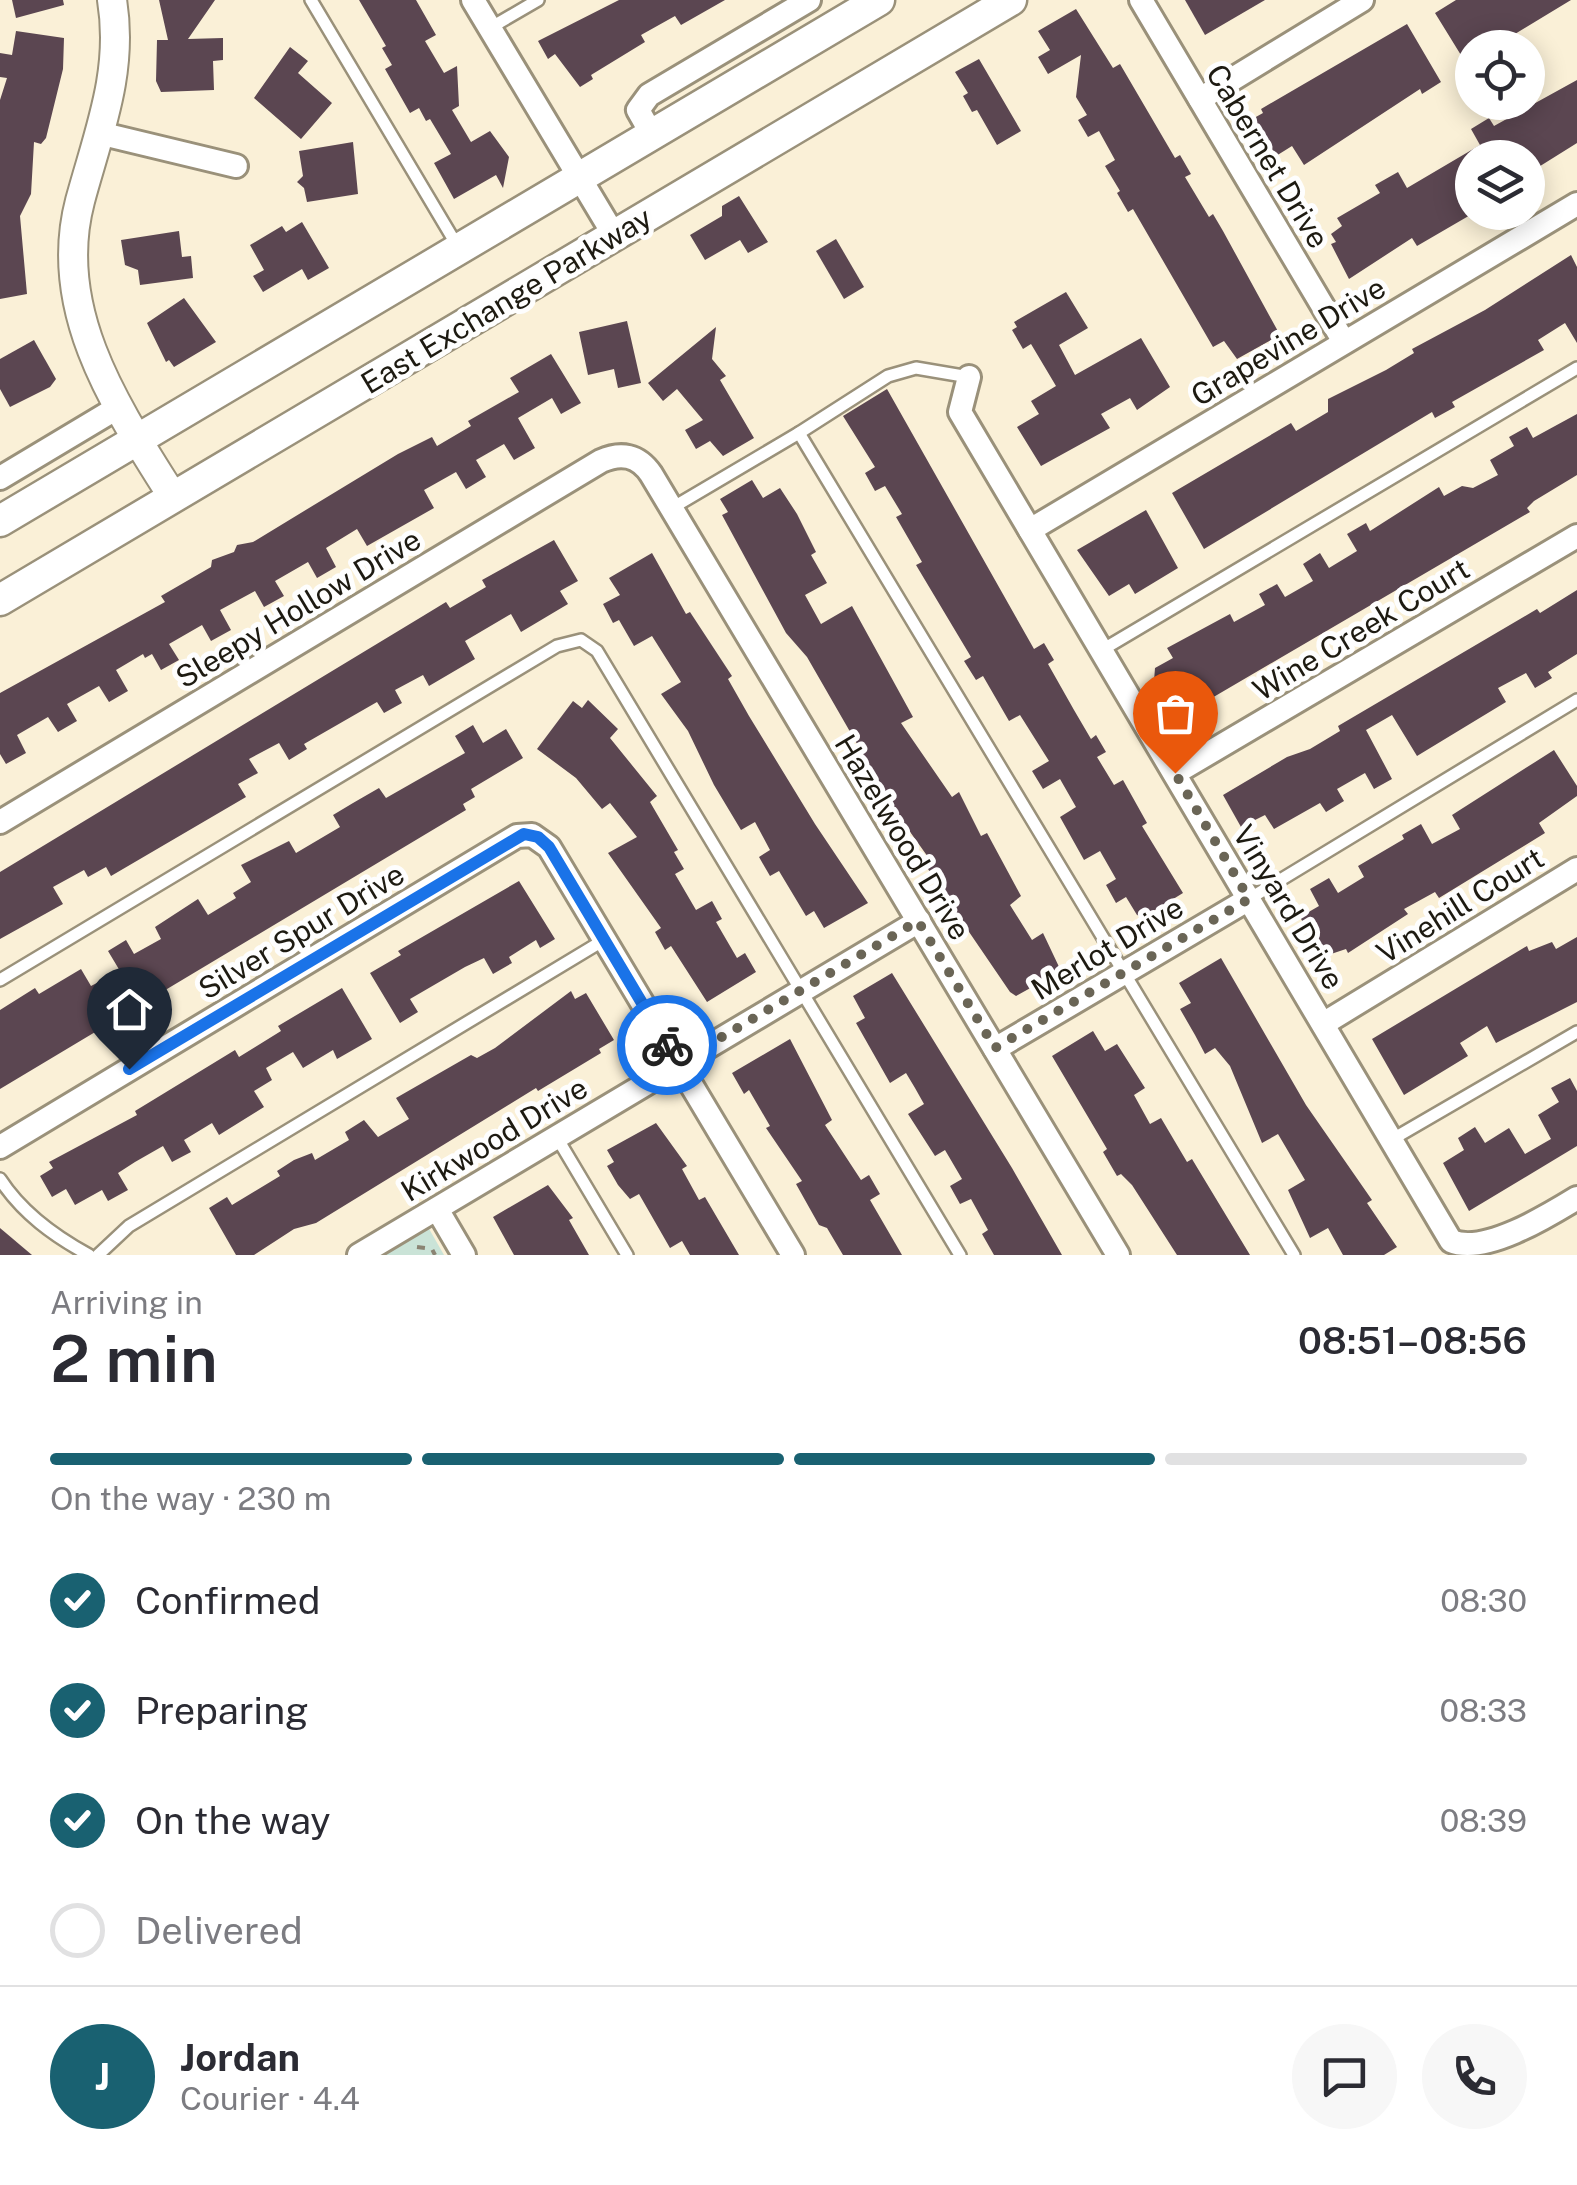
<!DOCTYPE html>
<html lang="en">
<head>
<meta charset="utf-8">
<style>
	body { margin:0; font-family:"Public Sans",sans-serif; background:#f7f7f7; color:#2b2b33; height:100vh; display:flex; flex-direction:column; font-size:38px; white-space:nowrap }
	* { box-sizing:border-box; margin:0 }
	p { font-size:32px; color:#7c7c81 }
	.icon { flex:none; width:55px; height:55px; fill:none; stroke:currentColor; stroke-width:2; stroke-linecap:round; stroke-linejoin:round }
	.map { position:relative; height:1255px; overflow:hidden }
	.sheet { display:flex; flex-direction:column; background:#fff; flex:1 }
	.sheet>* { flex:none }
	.controls { position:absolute; left:1455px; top:30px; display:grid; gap:20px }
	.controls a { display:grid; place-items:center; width:90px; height:90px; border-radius:50%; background:#fff; box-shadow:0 5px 25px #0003; font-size:50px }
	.pin { position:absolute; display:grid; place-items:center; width:85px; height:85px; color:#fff; margin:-102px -42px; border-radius:50% 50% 50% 0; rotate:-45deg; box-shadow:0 0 10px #0007 }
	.pin .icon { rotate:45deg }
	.courier { position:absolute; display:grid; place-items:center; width:100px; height:100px; margin:-50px; border:8px solid #1a73e8; border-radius:50%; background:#fff; color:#222; box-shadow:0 2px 12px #0007 }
	.head em { font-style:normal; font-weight:600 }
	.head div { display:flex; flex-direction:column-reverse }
	.head { display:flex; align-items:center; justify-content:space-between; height:170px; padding:0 50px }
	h1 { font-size:65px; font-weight:600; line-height:75px }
	.bar { display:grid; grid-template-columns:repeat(4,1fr); gap:15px 10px; align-content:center; height:120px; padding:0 50px }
	.bar i { height:12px; border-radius:8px; background:#e1e1e2 }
	.bar .selected { background:#196171 }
	.bar p { grid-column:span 4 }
	.line { display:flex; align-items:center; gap:25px; padding:0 50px; border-top:2px solid #e1e1e2 }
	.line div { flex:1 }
	.round { display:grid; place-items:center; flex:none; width:105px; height:105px; border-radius:52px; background:#f7f7f7 }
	ol { padding:0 50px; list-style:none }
	li { display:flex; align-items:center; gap:30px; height:110px }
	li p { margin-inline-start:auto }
	li .icon { padding:10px; border-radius:50%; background:#196171; color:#fff; stroke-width:4 }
	li:last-child { color:#7c7c81 }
	li i { width:55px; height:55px; border:5px solid #e1e1e2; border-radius:50% }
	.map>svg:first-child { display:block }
	.green { fill:#cae3d7 }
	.building { fill:#5b4651 }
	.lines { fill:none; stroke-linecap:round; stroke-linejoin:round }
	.service-casing { stroke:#9a917a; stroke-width:16 }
	.minor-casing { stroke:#9a917a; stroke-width:28 }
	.tertiary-casing { stroke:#9a917a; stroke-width:32 }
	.secondary-casing { stroke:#9a917a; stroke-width:35 }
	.path { stroke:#8a8473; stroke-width:4; stroke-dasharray:8 8; stroke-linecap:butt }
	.service { stroke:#fff; stroke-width:11 }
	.minor { stroke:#fff; stroke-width:22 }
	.tertiary { stroke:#fff; stroke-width:28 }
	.secondary { stroke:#fff; stroke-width:30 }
	.done { stroke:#6a6556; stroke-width:10; stroke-dasharray:0 18 }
	.route { stroke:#1a73e8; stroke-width:12 }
	.labels { text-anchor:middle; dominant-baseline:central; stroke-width:10; stroke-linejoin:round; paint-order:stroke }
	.street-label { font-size:30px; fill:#1d1a11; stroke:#fefefe }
</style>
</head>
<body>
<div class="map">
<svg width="1577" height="1255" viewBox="0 0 1577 1255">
	<rect width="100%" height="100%" fill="#faf0d7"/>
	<path class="green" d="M 428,1227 L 444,1255 L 383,1255 Z"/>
	<g class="building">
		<path d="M 12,0 L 63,0 L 64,5 L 16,18 Z"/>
		<path d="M 159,0 L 215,0 L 188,39 L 223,38 L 223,60 L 213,61 L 214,90 L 161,92 L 156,81 L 157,40 L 168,40 Z"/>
		<path d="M 359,0 L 416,0 L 436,35 L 425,41 L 444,73 L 457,66 L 459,106 L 452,110 L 471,142 L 490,131 L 509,157 L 503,188 L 496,175 L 454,199 L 434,163 L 451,154 L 430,119 L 426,121 L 419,108 L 410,113 L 385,69 L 392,65 L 382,48 L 386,46 Z"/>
		<path d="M 619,0 L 725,0 L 681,25 L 675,16 L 641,35 L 645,42 L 591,75 L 593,79 L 580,87 L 555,54 L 548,59 L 538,41 Z"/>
		<path d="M 1185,0 L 1265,0 L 1205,35 Z"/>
		<path d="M 1456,0 L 1571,0 L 1492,48 L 1472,48 L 1472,73 L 1435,13 Z"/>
		<path d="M 1076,9 L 1113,68 L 1120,64 L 1175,158 L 1180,155 L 1191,174 L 1185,177 L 1209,217 L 1213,214 L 1223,231 L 1280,335 L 1237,359 L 1224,341 L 1213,347 L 1133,209 L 1128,212 L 1117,193 L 1120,191 L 1105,166 L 1115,160 L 1099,131 L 1088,137 L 1078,120 L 1087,115 L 1076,97 L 1081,55 L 1048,74 L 1038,57 L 1050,50 L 1038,31 Z"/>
		<path d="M 1407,24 L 1441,82 L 1422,94 L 1420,89 L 1304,165 L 1292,146 L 1276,156 L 1254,118 L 1263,113 L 1261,109 Z"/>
		<path d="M 16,31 L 64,38 L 63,69 L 46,138 L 41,144 L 34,142 L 31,194 L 20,216 L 27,294 L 0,299 L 0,100 L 7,78 L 0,77 L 0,53 L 12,55 Z"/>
		<path d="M 290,47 L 308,61 L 298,73 L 332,103 L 301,139 L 254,98 Z"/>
		<path d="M 979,59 L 1021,131 L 997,145 L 977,110 L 972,112 L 963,96 L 968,93 L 955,72 Z"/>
		<path d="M 1577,80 L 1577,143 L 1537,168 L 1534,163 L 1529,166 L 1528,158 L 1472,158 L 1472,214 L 1417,246 L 1412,238 L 1349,279 L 1331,244 L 1336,242 L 1331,234 L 1342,226 L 1337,218 L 1380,193 L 1375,185 L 1398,172 L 1407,188 L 1480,145 L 1471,129 L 1489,118 L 1494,126 Z"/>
		<path d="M 353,142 L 358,194 L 307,202 L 304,188 L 297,182 L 303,176 L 299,151 Z"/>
		<path d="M 739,196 L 768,242 L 748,253 L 740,240 L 705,260 L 690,235 L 722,216 L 722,206 Z"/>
		<path d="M 302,222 L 329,268 L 308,280 L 302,269 L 263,292 L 253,276 L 264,270 L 250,245 L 282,226 L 286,232 Z"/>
		<path d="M 179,231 L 182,257 L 191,256 L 193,278 L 140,285 L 138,270 L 125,265 L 121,240 Z"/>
		<path d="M 836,239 L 864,287 L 844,299 L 816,251 Z"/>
		<path d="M 1571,255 L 1577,267 L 1577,343 L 1565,323 L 1538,340 L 1544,350 L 1452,402 L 1455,407 L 1435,418 L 1432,412 L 1204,549 L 1172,493 L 1291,423 L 1296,431 L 1328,412 L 1328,399 L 1386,370 L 1414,353 L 1412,349 L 1485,310 Z"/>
		<path d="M 1066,292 L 1088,328 L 1059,345 L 1075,375 L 1141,338 L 1170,387 L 1137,410 L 1130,398 L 1101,414 L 1110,428 L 1041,466 L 1017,427 L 1039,414 L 1031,401 L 1056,386 L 1031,344 L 1023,349 L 1012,330 L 1017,327 L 1014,322 Z"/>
		<path d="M 184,298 L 216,342 L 174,367 L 169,360 L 166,362 L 147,323 Z"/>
		<path d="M 627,321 L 641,383 L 618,388 L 614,369 L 588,375 L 579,332 Z"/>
		<path d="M 716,327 L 712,359 L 726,376 L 720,380 L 754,438 L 723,456 L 710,441 L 696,449 L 685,430 L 703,420 L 677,389 L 663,401 L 648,383 Z"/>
		<path d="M 34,340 L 56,379 L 50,387 L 10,407 L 0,389 L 0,359 Z"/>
		<path d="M 551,354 L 581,403 L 561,414 L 552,398 L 518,418 L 535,448 L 514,460 L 504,444 L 476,460 L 486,477 L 466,489 L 456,472 L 424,490 L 434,508 L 367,546 L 357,529 L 326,548 L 336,567 L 317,578 L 308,562 L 275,581 L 284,596 L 264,607 L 255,591 L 220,610 L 231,630 L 211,641 L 202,625 L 169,644 L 179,660 L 161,670 L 152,654 L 145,658 L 143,654 L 116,670 L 128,691 L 109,702 L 99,686 L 67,704 L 77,721 L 58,732 L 48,717 L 17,735 L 26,753 L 6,764 L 0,754 L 0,693 L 165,602 L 161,596 L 211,567 L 212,560 L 234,552 L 237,545 L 253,542 L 398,454 L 432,437 L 437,446 L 471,426 L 468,421 L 519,392 L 510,378 Z"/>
		<path d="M 887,389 L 1034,649 L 1044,643 L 1054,660 L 1048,664 L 1074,710 L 1091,739 L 1096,735 L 1106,752 L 1097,757 L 1114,785 L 1123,780 L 1147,823 L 1142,826 L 1183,893 L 1144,917 L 1137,915 L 1126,897 L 1116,903 L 1106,885 L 1116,879 L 1100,851 L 1084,860 L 1060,817 L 1076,807 L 1060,779 L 1043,789 L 1032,771 L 1049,761 L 1020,715 L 1009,721 L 983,676 L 976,680 L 964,661 L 971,657 L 916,565 L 922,562 L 896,517 L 902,514 L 885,486 L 875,491 L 865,473 L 875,467 L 843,416 Z"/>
		<path d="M 1577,414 L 1577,475 L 1534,501 L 1527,508 L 1530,512 L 1176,719 L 1154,681 L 1155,668 L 1173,658 L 1167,648 L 1230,614 L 1234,622 L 1265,605 L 1259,594 L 1277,584 L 1285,597 L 1313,581 L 1303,564 L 1320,553 L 1329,568 L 1357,551 L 1347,534 L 1366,523 L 1370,531 L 1439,487 L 1444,496 L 1462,486 L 1473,488 L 1498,475 L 1490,460 L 1514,446 L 1509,437 L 1527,427 L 1533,438 Z"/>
		<path d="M 752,480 L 763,498 L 780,488 L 797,514 L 816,552 L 811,555 L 827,583 L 805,595 L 821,624 L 852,606 L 913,717 L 901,723 L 952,797 L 959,792 L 981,836 L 987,833 L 1021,896 L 1010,905 L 1032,940 L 1043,933 L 1061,971 L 1016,996 L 1010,992 L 937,885 L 927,867 L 933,864 L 898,815 L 807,657 L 786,633 L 722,515 L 728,512 L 720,499 Z"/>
		<path d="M 1146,510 L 1178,568 L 1135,594 L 1129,584 L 1109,596 L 1077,550 Z"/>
		<path d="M 554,540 L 578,581 L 560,591 L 568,604 L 521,632 L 511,614 L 465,641 L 475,659 L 429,686 L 423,675 L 395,690 L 402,703 L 384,713 L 377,702 L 304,744 L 307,749 L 289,760 L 279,743 L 249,759 L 258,773 L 238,784 L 246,797 L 111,876 L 106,867 L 88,877 L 84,870 L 53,887 L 63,904 L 0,939 L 0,872 L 423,616 L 446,602 L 450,608 L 486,587 L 482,580 Z"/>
		<path d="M 652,553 L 686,614 L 690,612 L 732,676 L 728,679 L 749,716 L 815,824 L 868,903 L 824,928 L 814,911 L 806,916 L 779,871 L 770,876 L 759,857 L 770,850 L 755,822 L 741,830 L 714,785 L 688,731 L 661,694 L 681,682 L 652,636 L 634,646 L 619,620 L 613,623 L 603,604 L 620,595 L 609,578 Z"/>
		<path d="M 1577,590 L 1577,654 L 1548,672 L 1552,678 L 1535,688 L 1526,673 L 1498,688 L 1506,702 L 1417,756 L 1392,715 L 1366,730 L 1392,779 L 1374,789 L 1365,773 L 1337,789 L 1344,801 L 1326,812 L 1320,803 L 1274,829 L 1265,815 L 1241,827 L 1223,795 L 1287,757 L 1310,749 L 1340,731 L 1338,726 L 1537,609 L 1540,613 Z"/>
		<path d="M 588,700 L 618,729 L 610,738 L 657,796 L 650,802 L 678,850 L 674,852 L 684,869 L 675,874 L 696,910 L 712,901 L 722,919 L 716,922 L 737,958 L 745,953 L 756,972 L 707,1002 L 671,946 L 665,950 L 655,932 L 661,928 L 608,853 L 637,837 L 610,803 L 602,809 L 576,778 L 537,749 L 573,701 L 582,708 Z"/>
		<path d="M 473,725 L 483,743 L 506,729 L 523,758 L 471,789 L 475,797 L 463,804 L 466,810 L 0,1089 L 0,1010 L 35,988 L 39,994 L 81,969 L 91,986 L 120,971 L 108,951 L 126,940 L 134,954 L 161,939 L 155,927 L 198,899 L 208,915 L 236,898 L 233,893 L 251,882 L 241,865 L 289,841 L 296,853 L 340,827 L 333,815 L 353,803 L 379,788 L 386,798 L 465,753 L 455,736 Z"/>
		<path d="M 1554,750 L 1577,786 L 1577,796 L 1539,823 L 1545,833 L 1439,898 L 1435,892 L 1404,909 L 1408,914 L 1348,953 L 1346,949 L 1322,957 L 1300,917 L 1319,906 L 1310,889 L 1329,878 L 1338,893 L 1364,877 L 1358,866 L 1404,839 L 1402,835 L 1421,824 L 1432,844 L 1460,829 L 1452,815 Z"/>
		<path d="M 519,881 L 555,939 L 540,948 L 536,940 L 509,957 L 512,963 L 493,974 L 484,958 L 465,967 L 410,999 L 418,1012 L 400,1023 L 370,973 L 401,955 L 398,951 Z"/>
		<path d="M 1577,937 L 1577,1002 L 1496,1043 L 1487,1026 L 1460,1043 L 1468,1056 L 1404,1095 L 1372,1039 L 1527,946 L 1529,951 L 1552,942 L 1556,949 Z"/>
		<path d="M 1221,958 L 1306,1105 L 1372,1200 L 1367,1203 L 1397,1247 L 1384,1255 L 1343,1255 L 1328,1228 L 1310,1238 L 1288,1190 L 1305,1180 L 1278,1134 L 1262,1143 L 1230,1066 L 1215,1048 L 1205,1054 L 1195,1035 L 1180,1009 L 1191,1003 L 1179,983 Z"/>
		<path d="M 892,973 L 1012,1168 L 1062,1255 L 994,1255 L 982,1234 L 988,1230 L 971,1199 L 960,1204 L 950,1186 L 962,1179 L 945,1150 L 935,1156 L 908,1114 L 924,1104 L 915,1088 L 906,1073 L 890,1083 L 856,1023 L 865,1018 L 853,996 Z"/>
		<path d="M 342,988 L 372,1039 L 337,1059 L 333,1050 L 303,1068 L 293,1052 L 266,1068 L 272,1080 L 254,1091 L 264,1107 L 219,1135 L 212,1123 L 184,1140 L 191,1152 L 172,1162 L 163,1146 L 135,1162 L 118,1173 L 128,1190 L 108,1201 L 102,1190 L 75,1205 L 66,1189 L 52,1197 L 40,1176 L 53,1168 L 49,1162 L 137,1115 L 135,1111 L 235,1050 L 239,1057 L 281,1031 L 278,1026 Z"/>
		<path d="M 571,991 L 575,999 L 586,993 L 614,1040 L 599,1049 L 601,1053 L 538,1091 L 536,1088 L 316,1223 L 294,1229 L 254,1255 L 236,1255 L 209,1208 L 227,1197 L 232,1205 L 280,1176 L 277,1171 L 294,1160 L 312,1153 L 315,1160 L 349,1140 L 345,1132 L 364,1120 L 378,1137 L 409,1119 L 396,1098 L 471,1055 L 477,1058 L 495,1048 Z"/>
		<path d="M 1093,1031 L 1105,1051 L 1117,1044 L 1145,1088 L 1134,1095 L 1150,1124 L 1161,1118 L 1187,1162 L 1192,1159 L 1250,1255 L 1177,1255 L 1132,1185 L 1121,1174 L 1117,1176 L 1103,1152 L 1107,1149 L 1052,1056 Z"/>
		<path d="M 790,1039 L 832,1120 L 825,1125 L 861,1180 L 869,1175 L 880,1194 L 870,1200 L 902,1255 L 843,1255 L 827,1228 L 819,1225 L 796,1184 L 802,1181 L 766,1128 L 770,1126 L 749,1090 L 744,1094 L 732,1073 Z"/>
		<path d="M 1570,1078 L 1577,1091 L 1577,1146 L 1469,1211 L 1443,1163 L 1464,1150 L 1458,1138 L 1475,1127 L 1485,1143 L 1509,1128 L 1525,1154 L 1551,1139 L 1538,1115 L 1559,1102 L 1551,1088 Z"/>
		<path d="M 656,1123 L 687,1166 L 682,1169 L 699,1200 L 705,1197 L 739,1255 L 690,1255 L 682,1241 L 670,1248 L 639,1194 L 630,1199 L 618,1185 L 607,1166 L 614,1162 L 607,1150 Z"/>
		<path d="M 548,1185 L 573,1218 L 569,1220 L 589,1255 L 514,1255 L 493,1217 Z"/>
		<path d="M 0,1228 L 32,1255 L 0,1255 Z"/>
	</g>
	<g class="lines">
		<g class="service-casing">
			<g id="service">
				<path d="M 311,0 L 458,247"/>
				<path d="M 490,28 L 538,0"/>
				<path d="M 799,433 L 888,376 L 916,368 L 969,377"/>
				<path d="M 672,508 L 799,433 L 1294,1255"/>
				<path d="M 1102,650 L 1577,368"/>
				<path d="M 1249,899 L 1577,700"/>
				<path d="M 0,980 L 557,646 L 581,640 L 597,651 L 960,1255"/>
				<path d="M 556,1136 L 627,1255"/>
				<path d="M 1391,1140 L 1577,1032"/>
				<path d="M 0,1179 C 22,1213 54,1236 89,1255"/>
				<path d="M 98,1255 L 129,1226 L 604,940"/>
			</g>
		</g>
		<g class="minor-casing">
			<g id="minor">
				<path d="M 473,0 L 614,235"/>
				<path d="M 1141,0 L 1344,342"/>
				<path d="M 1200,99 L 1362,0"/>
				<path d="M 651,133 L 638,110 L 649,95 L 809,0"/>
				<path d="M 103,134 L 236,166"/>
				<path d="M 969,377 L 960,412 L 1451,1241 C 1484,1255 1546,1217 1577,1198"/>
				<path d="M 0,478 L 117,408"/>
				<path d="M 1030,530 L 1577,204"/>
				<path d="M 1175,773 L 1577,536"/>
				<path d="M 0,822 L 601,461 C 621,452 638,455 651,474 L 1118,1255"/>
				<path d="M 1323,1024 L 1577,869"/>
				<path d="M 995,1049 L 1249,899"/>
				<path d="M 0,1147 L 517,836 L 532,835 L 549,847 L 793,1255"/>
				<path d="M 437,1209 L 464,1255"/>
				<path d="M 359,1255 L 919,921"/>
			</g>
		</g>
		<g class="tertiary-casing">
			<path id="tertiary" d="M 112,0 C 124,72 98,134 80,201 C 51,311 117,408 173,497"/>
		</g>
		<g class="secondary-casing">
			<g id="secondary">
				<path d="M 0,521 L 879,0"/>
				<path d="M 0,600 L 1011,0"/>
			</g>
		</g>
		<path class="path" d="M 417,1247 L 432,1249 L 435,1255"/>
		<use href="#service" class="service"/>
		<use href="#minor" class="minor"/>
		<use href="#tertiary" class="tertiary"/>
		<use href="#secondary" class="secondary"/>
	</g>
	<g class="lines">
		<path class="done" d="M 667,1045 L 678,1063 L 918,921 L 995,1048 L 1249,899 L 1175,773"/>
		<path class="route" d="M 129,1069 L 524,834 L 538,837 L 549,847 L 667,1045"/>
	</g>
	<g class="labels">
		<g class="street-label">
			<text transform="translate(1268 156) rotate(59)">Cabernet Drive</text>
			<text transform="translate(506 300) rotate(-31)">East Exchange Parkway</text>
			<text transform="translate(1288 341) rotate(-31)">Grapevine Drive</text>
			<text transform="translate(298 608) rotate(-31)">Sleepy Hollow Drive</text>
			<text transform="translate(1361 629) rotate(-31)">Wine Creek Court</text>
			<text transform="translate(903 837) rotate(59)">Hazelwood Drive</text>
			<text transform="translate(1460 905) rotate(-32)">Vinehill Court</text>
			<text transform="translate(1289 907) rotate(59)">Vinyard Drive</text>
			<text transform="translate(301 931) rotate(-31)">Silver Spur Drive</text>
			<text transform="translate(1107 948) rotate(-31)">Merlot Drive</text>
			<text transform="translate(494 1139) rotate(-31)">Kirkwood Drive</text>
		</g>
	</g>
</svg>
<div class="controls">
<a><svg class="icon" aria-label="locate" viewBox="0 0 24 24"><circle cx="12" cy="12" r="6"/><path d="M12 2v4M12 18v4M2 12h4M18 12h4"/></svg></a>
<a><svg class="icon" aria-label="layers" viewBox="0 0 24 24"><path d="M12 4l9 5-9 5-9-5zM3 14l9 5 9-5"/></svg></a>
</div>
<div class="pin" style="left:1175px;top:773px;background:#ea580c"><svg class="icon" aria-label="bag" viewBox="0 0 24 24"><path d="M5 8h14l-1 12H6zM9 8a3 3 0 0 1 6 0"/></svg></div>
<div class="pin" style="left:129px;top:1069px;background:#1f2937"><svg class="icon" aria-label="home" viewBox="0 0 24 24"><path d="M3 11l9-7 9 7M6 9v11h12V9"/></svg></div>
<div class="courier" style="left:667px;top:1045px"><svg class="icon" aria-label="bike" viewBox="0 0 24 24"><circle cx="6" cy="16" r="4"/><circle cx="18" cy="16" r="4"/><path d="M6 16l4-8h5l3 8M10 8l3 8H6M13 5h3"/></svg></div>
</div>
<section class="sheet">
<div class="head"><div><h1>2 min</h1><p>Arriving in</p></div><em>08:51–08:56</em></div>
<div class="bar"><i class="selected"></i><i class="selected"></i><i class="selected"></i><i></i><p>On the way · 230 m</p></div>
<ol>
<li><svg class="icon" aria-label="check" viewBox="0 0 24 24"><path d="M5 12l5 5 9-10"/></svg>Confirmed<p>08:30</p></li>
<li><svg class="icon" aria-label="check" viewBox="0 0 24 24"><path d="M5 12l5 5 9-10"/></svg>Preparing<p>08:33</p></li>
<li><svg class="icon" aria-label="check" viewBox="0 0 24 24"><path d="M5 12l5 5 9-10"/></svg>On the way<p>08:39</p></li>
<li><i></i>Delivered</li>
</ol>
<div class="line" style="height:180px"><b class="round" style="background:#196171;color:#fff">J</b><div><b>Jordan</b><p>Courier · 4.4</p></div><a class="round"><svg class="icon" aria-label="chat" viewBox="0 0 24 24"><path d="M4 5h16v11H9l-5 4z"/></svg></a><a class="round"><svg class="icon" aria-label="phone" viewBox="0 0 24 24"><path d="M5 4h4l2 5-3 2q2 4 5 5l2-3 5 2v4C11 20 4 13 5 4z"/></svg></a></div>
</section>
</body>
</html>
